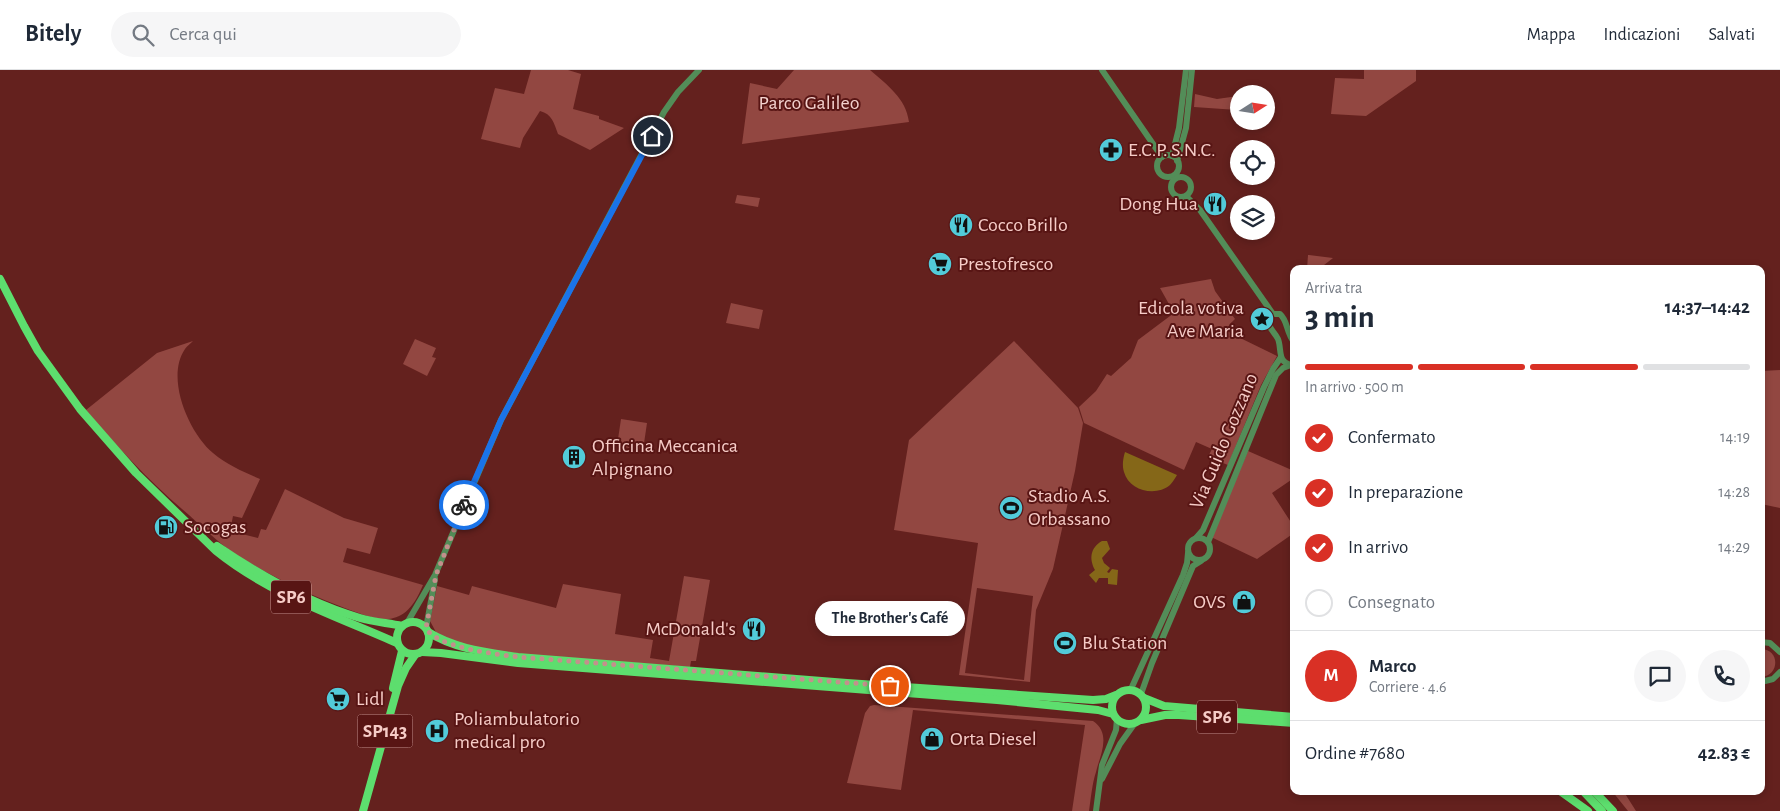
<!DOCTYPE html>
<html lang="it">
<head>
<meta charset="utf-8">
<style>
	body { margin:0; font-family:"Alegreya Sans",sans-serif; background:#f6f6f7; color:#1f2937; height:100vh; display:flex; flex-direction:column; font-size:19px; white-space:nowrap }
	* { box-sizing:border-box; margin:0 }
	p { font-size:16px; color:#747a83 }
	.icon { flex:none; width:28px; height:28px; fill:none; stroke:currentColor; stroke-width:2; stroke-linecap:round; stroke-linejoin:round }
	.map { position:relative; flex:1; overflow:hidden }
	.drawer { position:absolute; left:1290px; top:195px; width:475px; height:530px; display:flex; flex-direction:column; background:#fff; border-radius:10px; box-shadow:0 2px 8px #0003 }
	.drawer>* { flex:none }
	.needle { width:32px; rotate:78deg }
	.fabs { position:absolute; left:1230px; top:15px; display:grid; gap:10px }
	.fabs a { display:grid; place-items:center; width:45px; height:45px; border-radius:50%; background:#fff; box-shadow:0 2px 8px #0003; font-size:25px }
	.pin { position:absolute; display:grid; place-items:center; width:42px; height:42px; color:#fff; margin:-21px; border:2px solid #fff; border-radius:50%; box-shadow:0 1px 5px #0007 }
	.courier { position:absolute; display:grid; place-items:center; width:50px; height:50px; margin:-25px; border:4px solid #1a73e8; border-radius:50%; background:#fff; color:#222; box-shadow:0 1px 6px #0007 }
	.bubble { position:absolute; height:35px; border-radius:18px; background:#fff; box-shadow:0 2px 8px #0003; font-size:16px; font-weight:700; line-height:35px; text-align:center }
	.overview em { font-style:normal; font-weight:700 }
	.overview div { display:flex; flex-direction:column-reverse }
	.overview { display:flex; align-items:center; justify-content:space-between; height:85px; padding:0 15px }
	h1 { font-size:32px; font-weight:700; line-height:38px }
	.bar { display:grid; grid-template-columns:repeat(4,1fr); gap:8px 5px; align-content:center; height:60px; padding:0 15px }
	.bar i { height:6px; border-radius:4px; background:#e0e1e3 }
	.bar .selected { background:#d93025 }
	.bar p { grid-column:span 4 }
	.line { display:flex; align-items:center; gap:12px; padding:0 15px; border-top:1px solid #e0e1e3 }
	.line div { flex:1 }
	.round { display:grid; place-items:center; flex:none; width:52px; height:52px; border-radius:26px; background:#f6f6f7 }
	ol { padding:0 15px; list-style:none }
	li { display:flex; align-items:center; gap:15px; height:55px }
	li p { margin-inline-start:auto }
	li .icon { padding:5px; border-radius:50%; background:#d93025; color:#fff; stroke-width:4 }
	li:last-child { color:#747a83 }
	li i { width:28px; height:28px; border:2px solid #e0e1e3; border-radius:50% }
	header { display:flex; align-items:center; gap:30px; box-sizing:border-box; height:70px; padding:0 25px; background:#fff; border-bottom:1px solid #e0e1e3 }
	header strong { font-size:24px }
	nav { display:flex; gap:28px; margin-inline-start:auto; font-size:18px }
	.search { width:350px; height:45px; background:#f6f6f7; display:flex; align-items:center; gap:12px; box-sizing:border-box; padding:0 18px; border-radius:28px; color:#747a83; font-size:19px }
	.map>svg:first-child { display:block }
	.green { fill:#924741; fill-rule:evenodd }
	.water { fill:#856718 }
	.lines { fill:none; stroke-linecap:round; stroke-linejoin:round }
	.tertiary { stroke:#538d58; stroke-width:6 }
	.primary { stroke:#5dde6e; stroke-width:8 }
	.done { stroke:#c3908c; stroke-width:5; stroke-dasharray:0 9 }
	.route { stroke:#1a73e8; stroke-width:6 }
	.labels { text-anchor:middle; dominant-baseline:central; stroke-width:4; stroke-linejoin:round; paint-order:stroke }
	.shield { fill:#581514; stroke:#c79591; stroke-width:1 }
	.shield-label { font-size:19px; font-weight:bold; fill:#f6ccc7 }
	.park-label { font-size:20px; fill:#f4d2ce; stroke:#581514 }
	.poi-label { font-size:20px; fill:#f6ccc7; stroke:#581514; text-anchor:start }
	.street-label { font-size:20px; fill:#f6ccc7; stroke:#581514 }
</style>
</head>
<body>
<header>
<strong>Bitely</strong>
<div class="search"><svg class="icon" aria-label="search" viewBox="0 0 24 24"><circle cx="10" cy="10" r="6"/><path d="M15 15l6 6"/></svg>Cerca qui</div>
<nav><a>Mappa</a><a>Indicazioni</a><a>Salvati</a></nav>
</header>
<div class="map">
<svg width="1780" height="741" viewBox="0 0 1780 741">
	<rect width="100%" height="100%" fill="#64211e"/>
	<g class="green">
		<path d="M 531,0 L 568,0 L 581,4 L 573,39 L 599,46 L 599,49 L 624,58 L 590,80 L 558,64 C 554,53 552,44 540,41 L 523,68 L 520,78 L 481,69 L 495,18 L 524,24 Z"/>
		<path d="M 794,0 L 870,0 C 887,15 906,28 909,52 L 742,74 L 750,13 L 777,19 Z"/>
		<path d="M 1364,0 L 1416,0 L 1416,11 L 1366,46 L 1331,44 L 1335,8 L 1364,9 Z"/>
		<path d="M 1195,24 L 1217,29 L 1238,26 L 1237,40 L 1194,37 Z"/>
		<path d="M 737,125 L 760,128 L 758,137 L 735,133 Z"/>
		<path d="M 1308,185 L 1309,185 L 1333,188 L 1319,199 L 1307,199 Z"/>
		<path d="M 1211,209 L 1215,221 L 1235,249 C 1230,254 1226,256 1230,263 L 1277,286 L 1261,315 L 1228,395 L 1208,387 L 1212,379 L 1196,372 L 1184,400 L 1084,353 L 1079,337 L 1096,321 L 1107,304 L 1111,306 L 1131,288 L 1138,270 L 1174,243 L 1160,218 Z"/>
		<path d="M 731,233 L 763,240 L 759,259 L 726,253 Z"/>
		<path d="M 415,269 L 436,278 L 432,287 L 436,288 L 427,306 L 403,294 Z"/>
		<path d="M 193,271 C 191,273 187,276 185,279 C 165,308 189,363 213,383 C 227,395 244,402 260,409 L 242,448 L 233,446 L 230,461 L 258,468 L 261,459 L 266,460 L 285,419 L 344,448 L 378,458 L 370,484 L 347,478 L 343,492 L 423,515 C 403,564 377,550 337,535 C 300,521 265,503 232,482 C 217,471 203,458 189,445 C 151,413 118,378 86,340 L 157,283 Z"/>
		<path d="M 1014,271 L 1078,338 L 1083,353 L 1075,401 L 1053,499 L 1036,540 L 1030,612 L 959,605 L 978,473 L 894,460 L 909,370 ZM 977,518 L 1033,526 L 1024,610 L 965,603 Z"/>
		<path d="M 1780,300 L 1780,438 L 1761,434 L 1761,301 Z"/>
		<path d="M 621,349 L 647,353 L 643,380 L 617,376 Z"/>
		<path d="M 1248,381 L 1294,401 L 1294,408 L 1272,423 L 1294,457 L 1294,463 L 1257,489 L 1211,467 Z"/>
		<path d="M 684,506 L 710,510 L 696,591 L 691,591 L 690,597 L 517,584 L 470,577 L 437,564 L 430,551 L 437,516 L 469,525 L 472,516 L 556,538 L 563,514 L 621,524 L 615,564 L 653,570 L 650,588 L 669,591 Z"/>
		<path d="M 1761,579 C 1780,579 1780,606 1761,607 Z"/>
		<path d="M 874,635 L 1093,651 C 1112,664 1100,685 1096,702 C 1092,714 1091,728 1089,741 L 1072,741 L 1085,655 L 913,640 L 901,720 L 847,713 L 865,643 L 870,636 Z"/>
		<path d="M 1612,721 L 1625,721 L 1624,722 L 1636,741 L 1628,741 Z"/>
	</g>
	<g class="water">
		<path d="M 1125,382 L 1177,405 C 1175,408 1173,412 1170,415 C 1156,427 1129,421 1124,402 C 1122,395 1123,389 1125,382 Z"/>
		<path d="M 1102,471 L 1107,471 L 1110,479 L 1102,488 L 1104,493 L 1110,498 L 1107,502 L 1109,503 L 1112,499 L 1118,500 L 1117,515 L 1108,514 L 1108,508 L 1099,508 L 1096,513 L 1089,505 L 1095,500 C 1089,489 1090,478 1102,471 Z"/>
	</g>
	<g class="lines">
		<g class="tertiary">
			<path d="M 1102,0 L 1162,87"/>
			<circle cx="1168" cy="96" r="11"/>
			<path d="M 1172,86 L 1179,58 L 1186,0"/>
			<path d="M 1177,91 L 1186,58 L 1192,0"/>
			<circle cx="1181" cy="117" r="10"/>
			<path d="M 1186,126 L 1200,140 L 1273,244"/>
			<path d="M 1273,244 L 1269,248 C 1267,258 1274,261 1278,269 C 1282,279 1277,292 1291,295"/>
			<path d="M 1273,244 L 1280,244 C 1288,251 1286,262 1294,272"/>
			<circle cx="1199" cy="479" r="11"/>
			<path d="M 1196,468 L 1203,460 L 1264,317 L 1273,299 L 1281,287"/>
			<path d="M 1208,472 L 1276,305 L 1283,298 L 1291,295"/>
			<path d="M 407,553 L 435,505 L 501,350 L 664,42 L 678,22 L 699,0"/>
			<path d="M 426,558 L 435,509"/>
			<path d="M 1761,572 L 1770,573 L 1780,582"/>
			<path d="M 1761,612 L 1773,609 L 1780,602"/>
			<path d="M 1131,619 L 1183,505 L 1187,493 L 1188,483"/>
			<path d="M 1141,624 L 1152,593 L 1193,496 L 1201,491"/>
			<path d="M 1102,709 L 1120,674 L 1135,653"/>
			<path d="M 1096,741 L 1102,695 L 1116,660 L 1117,649"/>
		</g>
		<g class="primary">
			<path d="M 0,209 L 24,256 L 38,281 L 80,339 L 136,403 L 216,481 C 269,524 336,546 397,573"/>
			<path d="M 217,476 C 261,506 309,533 360,548 C 374,552 388,553 402,556"/>
			<circle cx="413" cy="568" r="16"/>
			<path d="M 428,562 C 455,579 486,582 518,587 L 847,613 L 1093,630 L 1106,629 L 1116,625"/>
			<path d="M 422,582 L 441,583 L 518,593 L 997,630 L 1098,640 L 1113,644"/>
			<path d="M 393,618 L 402,581"/>
			<circle cx="1129" cy="637" r="17"/>
			<path d="M 1144,628 L 1164,636 L 1294,647"/>
			<path d="M 1141,650 L 1165,645 L 1179,645 L 1294,653"/>
			<path d="M 1560,721 L 1588,741"/>
			<path d="M 1583,721 L 1602,741"/>
			<path d="M 1594,721 L 1613,741"/>
			<path d="M 363,741 L 398,616 L 406,598 L 415,585"/>
		</g>
	</g>
	<g class="lines">
		<path class="done" d="M 464,435 L 436,505 L 426,558 C 437,578 496,584 518,587 L 890,616"/>
		<path class="route" d="M 464,435 L 501,350 L 652,66"/>
	</g>
	<defs>
		<g id="pharmacy-disc" transform="scale(1.25)"><circle r="9.5" fill="#52cbd9" stroke="#581514"/><path d="M-2-6h4v4h4v4h-4v4h-4v-4h-4v-4h4Z" fill="#111"/></g>
		<g id="restaurant-disc" transform="scale(1.25)"><circle r="9.5" fill="#52cbd9" stroke="#581514"/><path d="M-5-6h1v4h1v-4h1v4h1v-4h1v5L-1.5 .5V6h-2V.5L-5-1ZM5-6V6H3V1.5H1.5Q1.5-4 5-6Z" fill="#111"/></g>
		<g id="supermarket-disc" transform="scale(1.25)"><circle r="9.5" fill="#52cbd9" stroke="#581514"/><path d="M-6-5.5h2.5l.6 2H6L4.5 2H-2.5L-4.4-4H-6ZM-1.5 3.2a1.3 1.3 0 1 0 .1 0ZM3 3.2a1.3 1.3 0 1 0 .1 0Z" fill="#111"/></g>
		<g id="sight-disc" transform="scale(1.25)"><circle r="9.5" fill="#52cbd9" stroke="#581514"/><path d="M0-6L1.8-2.2L6-1.7L2.9 1.2L3.7 5.4L0 3.3L-3.7 5.4L-2.9 1.2L-6-1.7L-1.8-2.2Z" fill="#111"/></g>
		<g id="building-disc" transform="scale(1.25)"><circle r="9.5" fill="#52cbd9" stroke="#581514"/><path d="M-4-6H4V6H1V3H-1V6H-4ZM-2.5-4.3h1.7v1.8h-1.7ZM.8-4.3h1.7v1.8H.8ZM-2.5-1h1.7V.8h-1.7ZM.8-1h1.7V.8H.8Z" fill="#111"/></g>
		<g id="stadium-disc" transform="scale(1.25)"><circle r="9.5" fill="#52cbd9" stroke="#581514"/><path d="M0-5a6.5 5 0 1 0 0 10a6.5 5 0 1 0 0-10ZM-3.5-1.8h7v3.6h-7Z" fill="#111"/></g>
		<g id="fuel-disc" transform="scale(1.25)"><circle r="9.5" fill="#52cbd9" stroke="#581514"/><path d="M-5.5-6h7V0h2V4h1.3V-2.5L3-4.5l.8-.8L6-3V5H2.5V1h-1V6h-7ZM-4.2-4.7v3.2H.2V-4.7Z" fill="#111"/></g>
		<g id="shop-disc" transform="scale(1.25)"><circle r="9.5" fill="#52cbd9" stroke="#581514"/><path d="M-5-2.5h2.3a2.7 3.5 0 0 1 5.4 0H5L5.5 6h-11ZM-1.5-2.5h3a1.5 2.3 0 0 0-3 0Z" fill="#111"/></g>
		<g id="hospital-disc" transform="scale(1.25)"><circle r="9.5" fill="#52cbd9" stroke="#581514"/><path d="M-5-5h3v3.5h4V-5h3V5h-3V1.5h-4V5h-3Z" fill="#111"/></g>
	</defs>
	<g fill-rule="evenodd">
		<use href="#pharmacy-disc" x="1111" y="80"/>
		<use href="#restaurant-disc" x="1215" y="134"/>
		<use href="#restaurant-disc" x="961" y="155"/>
		<use href="#supermarket-disc" x="940" y="194"/>
		<use href="#sight-disc" x="1262" y="249"/>
		<use href="#building-disc" x="574" y="387"/>
		<use href="#stadium-disc" x="1011" y="438"/>
		<use href="#fuel-disc" x="166" y="457"/>
		<use href="#shop-disc" x="1244" y="532"/>
		<use href="#restaurant-disc" x="754" y="559"/>
		<use href="#stadium-disc" x="1065" y="573"/>
		<use href="#supermarket-disc" x="338" y="629"/>
		<use href="#hospital-disc" x="437" y="661"/>
		<use href="#shop-disc" x="932" y="669"/>
	</g>
	<g class="labels">
		<g class="shield">
			<rect x="271" y="510.5" width="40" height="33" rx="4"/>
			<rect x="1197" y="630.5" width="40" height="33" rx="4"/>
			<rect x="357.5" y="644.5" width="55" height="33" rx="4"/>
		</g>
		<g class="shield-label">
			<text x="291" y="527">SP6</text>
			<text x="1217" y="647">SP6</text>
			<text x="385" y="661">SP143</text>
		</g>
		<g class="park-label">
			<text x="809" y="33">Parco Galileo</text>
		</g>
		<g class="poi-label">
			<text x="1128" y="80">E.C.P. S.N.C.</text>
			<text x="1198" y="134" text-anchor="end">Dong Hua</text>
			<text x="978" y="155">Cocco Brillo</text>
			<text x="958" y="194">Prestofresco</text>
			<text x="1244" y="238" text-anchor="end">Edicola votiva<tspan x="1244" dy="23">Ave Maria</tspan></text>
			<text x="592" y="376">Officina Meccanica<tspan x="592" dy="23">Alpignano</tspan></text>
			<text x="1028" y="426">Stadio A.S.<tspan x="1028" dy="23">Orbassano</tspan></text>
			<text x="184" y="457">Socogas</text>
			<text x="1226" y="532" text-anchor="end">OVS</text>
			<text x="736" y="559" text-anchor="end">McDonald's</text>
			<text x="1082" y="573">Blu Station</text>
			<text x="356" y="629">Lidl</text>
			<text x="454" y="649">Poliambulatorio<tspan x="454" dy="23">medical pro</tspan></text>
			<text x="950" y="669">Orta Diesel</text>
		</g>
		<g class="street-label">
			<text transform="translate(1224 371) rotate(-67)">Via Guido Gozzano</text>
		</g>
	</g>
</svg>
<div class="fabs">
<a><svg class="needle" viewBox="-14 -14 28 28"><path d="M0-13l5 13h-10z" fill="#e53935"/><path d="M0 13l5-13h-10z" fill="#747a83"/></svg></a>
<a><svg class="icon" aria-label="locate" viewBox="0 0 24 24"><circle cx="12" cy="12" r="6"/><path d="M12 2v4M12 18v4M2 12h4M18 12h4"/></svg></a>
<a><svg class="icon" aria-label="layers" viewBox="0 0 24 24"><path d="M12 4l9 5-9 5-9-5zM3 14l9 5 9-5"/></svg></a>
</div>
<div class="pin" style="left:890px;top:616px;background:#ea580c"><svg class="icon" aria-label="bag" viewBox="0 0 24 24"><path d="M5 8h14l-1 12H6zM9 8a3 3 0 0 1 6 0"/></svg></div>
<div class="pin" style="left:652px;top:66px;background:#1f2937"><svg class="icon" aria-label="home" viewBox="0 0 24 24"><path d="M3 11l9-7 9 7M6 9v11h12V9"/></svg></div>
<div class="courier" style="left:464px;top:435px"><svg class="icon" aria-label="bike" viewBox="0 0 24 24"><circle cx="6" cy="16" r="4"/><circle cx="18" cy="16" r="4"/><path d="M6 16l4-8h5l3 8M10 8l3 8H6M13 5h3"/></svg></div>
<div class="bubble" style="left:815px;top:531px;width:150px">The Brother's Café</div>
<section class="drawer">
<div class="overview"><div><h1>3 min</h1><p>Arriva tra</p></div><em>14:37–14:42</em></div>
<div class="bar"><i class="selected"></i><i class="selected"></i><i class="selected"></i><i></i><p>In arrivo · 500 m</p></div>
<ol>
<li><svg class="icon" aria-label="check" viewBox="0 0 24 24"><path d="M5 12l5 5 9-10"/></svg>Confermato<p>14:19</p></li>
<li><svg class="icon" aria-label="check" viewBox="0 0 24 24"><path d="M5 12l5 5 9-10"/></svg>In preparazione<p>14:28</p></li>
<li><svg class="icon" aria-label="check" viewBox="0 0 24 24"><path d="M5 12l5 5 9-10"/></svg>In arrivo<p>14:29</p></li>
<li><i></i>Consegnato</li>
</ol>
<div class="line" style="height:90px"><b class="round" style="background:#d93025;color:#fff">M</b><div><b>Marco</b><p>Corriere · 4.6</p></div><a class="round"><svg class="icon" aria-label="chat" viewBox="0 0 24 24"><path d="M4 5h16v11H9l-5 4z"/></svg></a><a class="round"><svg class="icon" aria-label="phone" viewBox="0 0 24 24"><path d="M5 4h4l2 5-3 2q2 4 5 5l2-3 5 2v4C11 20 4 13 5 4z"/></svg></a></div>
<div class="line" style="height:65px"><div>Ordine #7680</div><b>42.83 €</b></div>
</section>
</div>
</body>
</html>
